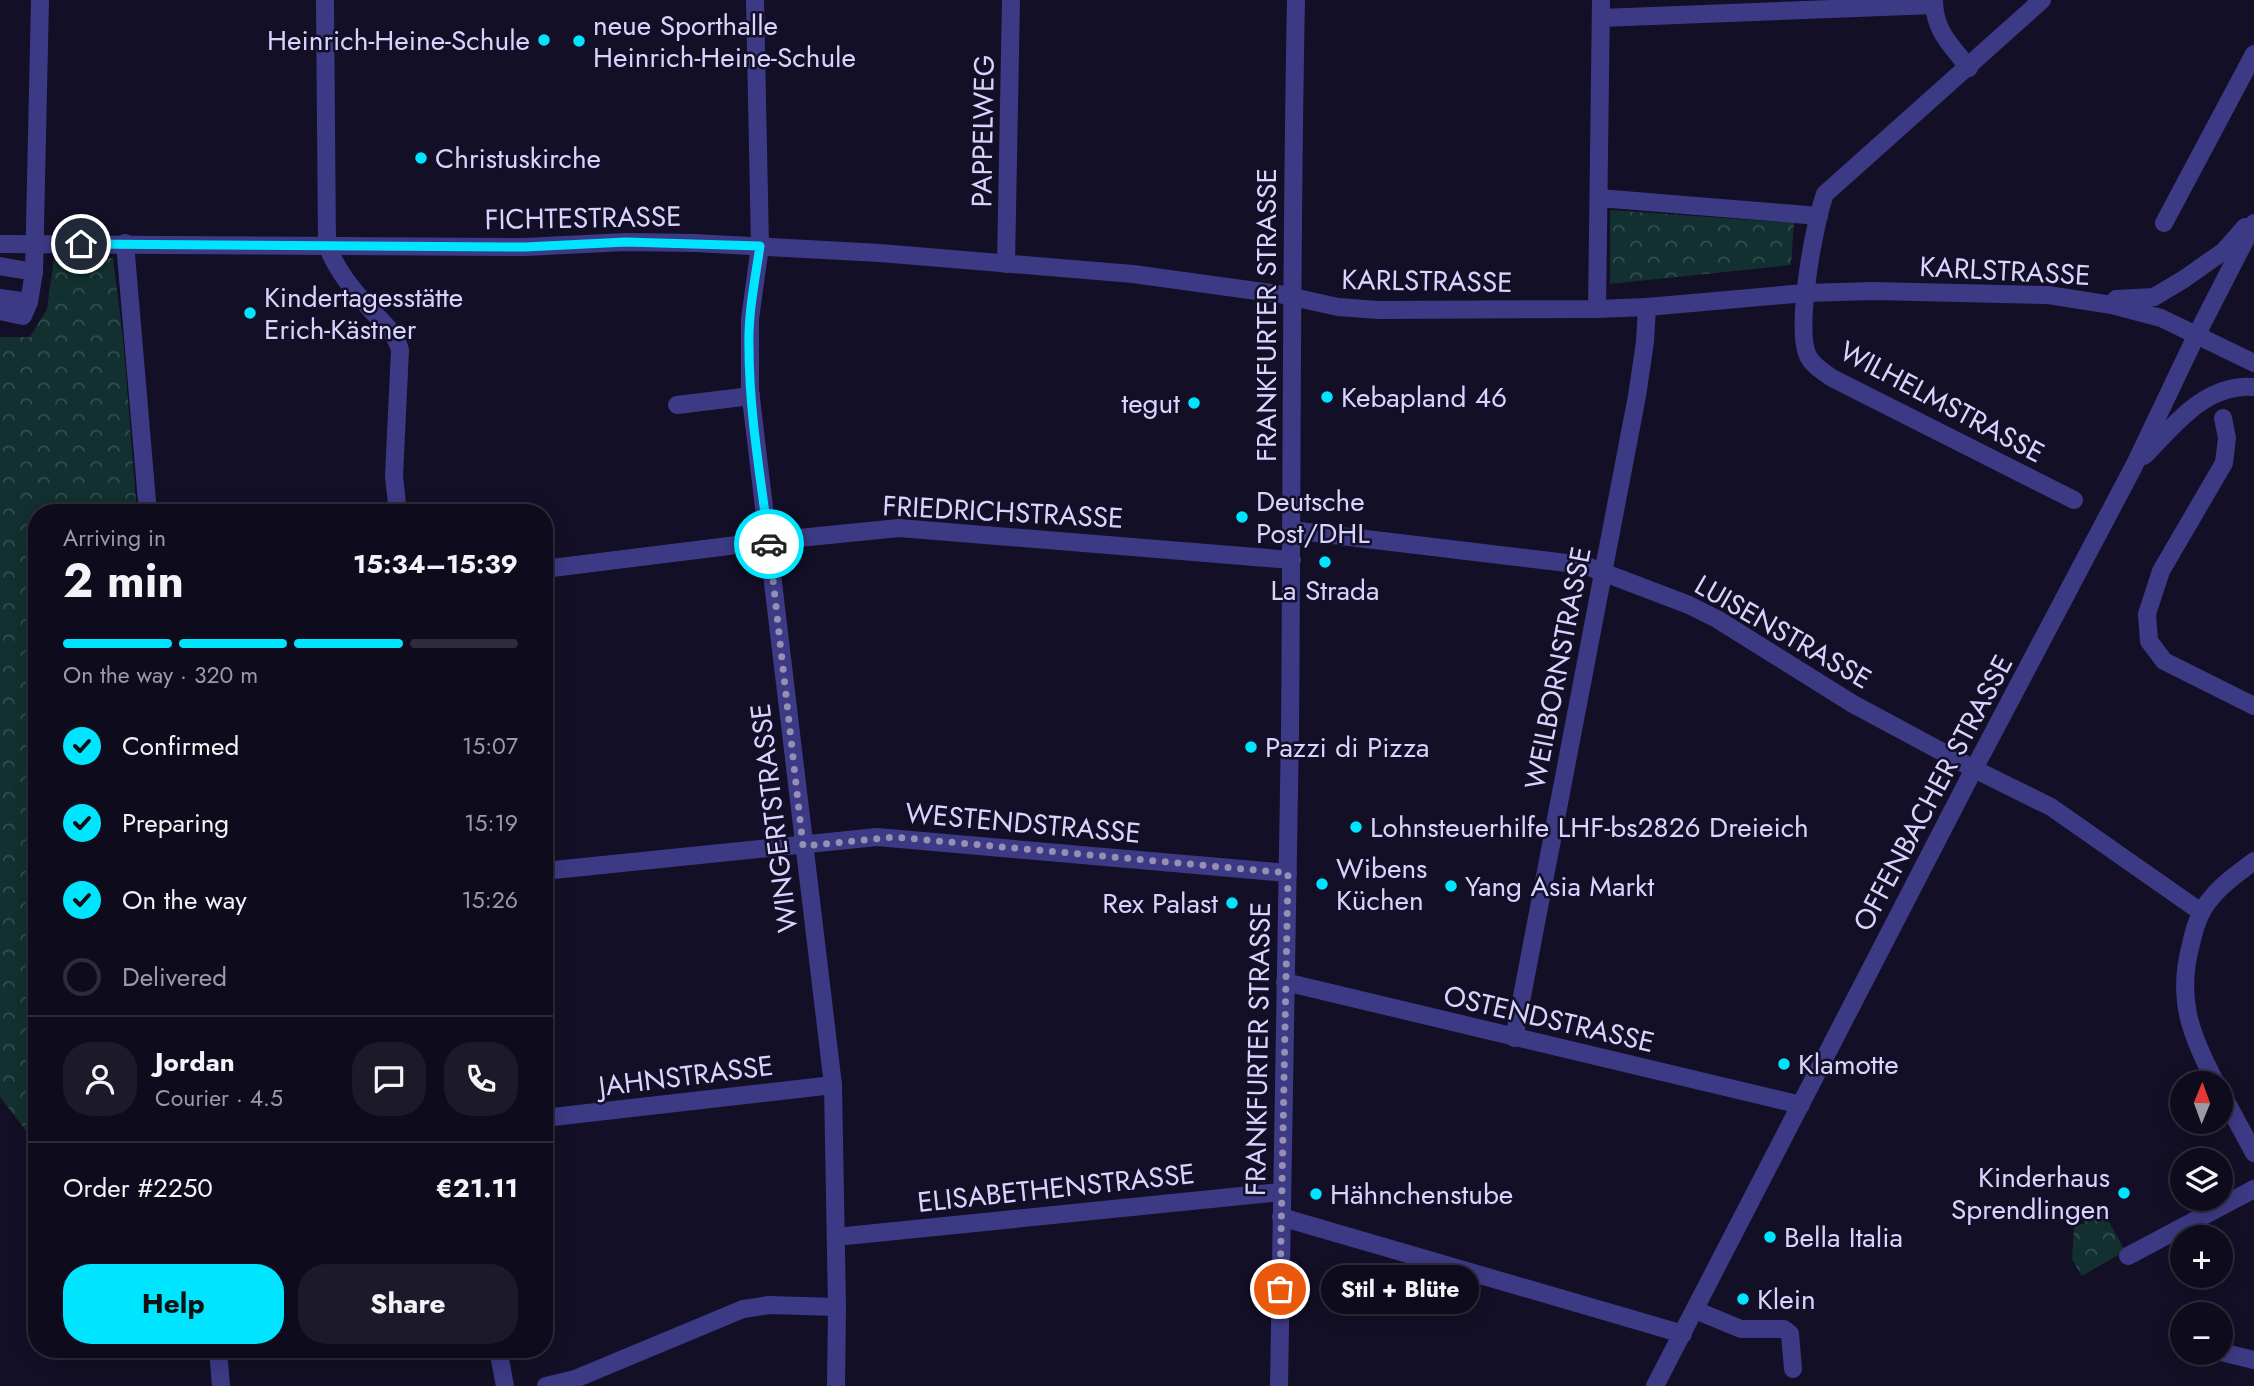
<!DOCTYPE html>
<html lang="en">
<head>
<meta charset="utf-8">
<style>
	body { margin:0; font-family:Jost,sans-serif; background:#1c1929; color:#f1f3f6; height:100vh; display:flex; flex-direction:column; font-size:26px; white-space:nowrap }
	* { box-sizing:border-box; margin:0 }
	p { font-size:23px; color:#9b9ba3 }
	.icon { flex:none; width:38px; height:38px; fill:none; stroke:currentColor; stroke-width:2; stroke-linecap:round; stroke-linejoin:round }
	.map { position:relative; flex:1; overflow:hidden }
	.sheet { position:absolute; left:28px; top:504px; width:525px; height:854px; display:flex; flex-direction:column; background:#0e0b1c; border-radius:28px; box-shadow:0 4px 18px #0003,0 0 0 2px #2e2b3b }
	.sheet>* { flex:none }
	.needle { width:46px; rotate:1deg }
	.buttons { position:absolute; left:2170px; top:1071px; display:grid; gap:14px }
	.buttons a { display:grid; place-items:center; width:63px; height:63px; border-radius:50%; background:#0e0b1c; box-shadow:0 4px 18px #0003,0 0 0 2px #2e2b3b; font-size:35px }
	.pin { position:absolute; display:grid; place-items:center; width:60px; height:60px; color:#fff; margin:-30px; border:4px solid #fff; border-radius:50%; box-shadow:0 2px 7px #0007 }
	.courier { position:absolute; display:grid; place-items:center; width:70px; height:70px; margin:-35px; border:5px solid #00e5ff; border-radius:50%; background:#fff; color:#222; box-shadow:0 2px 9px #0007 }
	.bubble { position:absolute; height:49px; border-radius:24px; background:#0e0b1c; box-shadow:0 4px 18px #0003,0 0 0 2px #2e2b3b; font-size:23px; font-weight:700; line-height:49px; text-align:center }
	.summary em { font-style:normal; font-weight:700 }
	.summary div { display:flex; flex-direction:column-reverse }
	.summary { display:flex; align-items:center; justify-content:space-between; height:119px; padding:0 35px }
	h1 { font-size:46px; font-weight:700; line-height:52px }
	.bar { display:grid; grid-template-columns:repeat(4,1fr); gap:10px 7px; align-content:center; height:84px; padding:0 35px }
	.bar i { height:9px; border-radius:5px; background:#2e2b3b }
	.bar .current { background:#00e5ff }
	.bar p { grid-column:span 4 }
	.line { display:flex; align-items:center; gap:18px; padding:0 35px; border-top:2px solid #2e2b3b }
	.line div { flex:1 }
	.round { display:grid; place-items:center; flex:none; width:74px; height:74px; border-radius:28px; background:#1c1929 }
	ol { padding:0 35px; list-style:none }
	li { display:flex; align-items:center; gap:21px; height:77px }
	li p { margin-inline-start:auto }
	li .icon { padding:7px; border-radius:50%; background:#00e5ff; color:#111; stroke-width:4 }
	li:last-child { color:#9b9ba3 }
	li i { width:38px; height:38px; border:4px solid #2e2b3b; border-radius:50% }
	.action { display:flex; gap:14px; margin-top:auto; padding:14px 35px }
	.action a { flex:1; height:80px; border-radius:28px; background:#00e5ff; color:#111; font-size:28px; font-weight:700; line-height:80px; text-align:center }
	.action a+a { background:#1c1929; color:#f1f3f6 }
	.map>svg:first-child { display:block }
	.park { fill:url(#park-crowns) }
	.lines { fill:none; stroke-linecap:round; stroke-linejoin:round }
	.minor { stroke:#3d3a85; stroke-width:18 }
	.done { stroke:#948fb3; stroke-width:7; stroke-dasharray:0 12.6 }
	.route { stroke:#00e5ff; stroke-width:9 }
	.poi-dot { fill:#00e5ff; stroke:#130f26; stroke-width:2.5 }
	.labels { text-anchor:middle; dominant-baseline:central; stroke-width:5; stroke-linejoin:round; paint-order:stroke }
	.poi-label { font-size:28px; fill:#d9d4ff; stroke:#130f26; text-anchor:start }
	.street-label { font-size:28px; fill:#d9d4ff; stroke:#130f26 }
</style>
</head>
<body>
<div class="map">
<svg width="2254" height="1386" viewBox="0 0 2254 1386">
	<defs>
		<pattern id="park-crowns" width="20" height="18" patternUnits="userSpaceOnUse" patternTransform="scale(1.75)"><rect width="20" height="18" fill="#12302f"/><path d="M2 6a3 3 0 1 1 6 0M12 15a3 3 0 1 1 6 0" fill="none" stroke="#344d4e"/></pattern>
	</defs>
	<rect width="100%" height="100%" fill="#130f26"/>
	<g class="park">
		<path d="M 1610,210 L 1794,223 L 1791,265 L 1610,284 Z"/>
		<path d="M 54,258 L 113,258 L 123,338 L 137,513 L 37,513 L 37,1145 L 0,1097 L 0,337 L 30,337 L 47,309 Z"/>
		<path d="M 2093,1207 L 2103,1211 L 2125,1251 L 2082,1276 L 2072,1259 L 2074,1227 L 2085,1223 L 2080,1211 Z"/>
	</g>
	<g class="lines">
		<g class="minor">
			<path d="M 325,0 L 327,245 C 336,270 353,290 371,310 C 382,322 396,333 400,350 L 394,476 L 398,513"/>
			<path d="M 755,0 L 760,246 L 750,319 L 750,390 L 833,1085 L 837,1307 L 836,1386"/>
			<path d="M 1934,0 C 1934,31 1951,45 1969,68"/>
			<path d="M 2042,0 L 1825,194 C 1814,224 1795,328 1808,356 C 1813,366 1824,372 1832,378 L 2074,500"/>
			<path d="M 1601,18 L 1934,5"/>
			<path d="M 1599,198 L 1819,216"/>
			<path d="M 2164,223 L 2254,54"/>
			<path d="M 125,243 L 148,513"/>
			<path d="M 0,244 L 525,247 L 626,242 L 695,243 L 880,253 L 1133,274 L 1279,294 L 1338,307 L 1378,310 L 1597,309 L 1647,307 L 1805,293 L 1873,291 L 2048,295 L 2112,305 L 2161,318 L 2254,363"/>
			<path d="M 1006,264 L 1011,0"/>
			<path d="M 0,266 L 34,272"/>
			<path d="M 0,298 L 29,302"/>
			<path d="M 2116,299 L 2154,297 L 2184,279 L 2224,251 L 2245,227"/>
			<path d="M 1597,309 L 1601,0"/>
			<path d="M 0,311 L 23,316 L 29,302 L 34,272 L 40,0"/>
			<path d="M 677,405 L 751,396"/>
			<path d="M 2223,418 L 2227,438 L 2224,463 L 2161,571 L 2147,614 L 2149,641 L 2164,661 L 2254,706"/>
			<path d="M 2144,456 C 2175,425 2205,383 2254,387"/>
			<path d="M 1291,530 L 1584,565 L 1689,605 L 1717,619 L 1853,704 L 1974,769 L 2051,807 L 2201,912"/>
			<path d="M 544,569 L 769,541 L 899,528 L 1292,560"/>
			<path d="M 544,871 L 877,837 L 1288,873"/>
			<path d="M 1285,982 L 1801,1105"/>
			<path d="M 1514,1038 L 1637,396 L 1645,342 L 1647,307"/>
			<path d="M 2216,1083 C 2191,1036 2176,999 2191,944 C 2195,926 2200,910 2213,896 C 2224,882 2240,872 2254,861"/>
			<path d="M 2221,1092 L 2254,1153"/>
			<path d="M 544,1118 L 833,1085"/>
			<path d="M 1281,1217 L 1683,1334"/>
			<path d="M 836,1237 L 1281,1192"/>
			<path d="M 2128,1256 L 2254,1189"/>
			<path d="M 1695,1310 L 1741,1329 L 1784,1329 L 1790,1334 L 1793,1369"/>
			<path d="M 2181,1342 L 2182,1343"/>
			<path d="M 218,1349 L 221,1386"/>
			<path d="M 498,1349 L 505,1386"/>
			<path d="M 2221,1352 L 2254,1360"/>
			<path d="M 546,1386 L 575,1379 L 743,1309 L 769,1305 L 837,1307"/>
			<path d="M 1279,1386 C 1281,1168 1288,950 1290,731 C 1292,488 1291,244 1296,0"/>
			<path d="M 1655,1386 L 1974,769 L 2134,466 L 2196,336 L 2254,223"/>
		</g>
	</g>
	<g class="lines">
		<path class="done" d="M 769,544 L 803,846 L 894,837 L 1288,873 L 1280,1289"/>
		<path class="route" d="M 81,244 L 525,247 L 626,242 L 760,246 C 755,280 748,313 749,347 C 749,413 761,479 769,544"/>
	</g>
	<g class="poi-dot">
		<circle cx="544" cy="40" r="7"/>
		<circle cx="579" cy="41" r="7"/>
		<circle cx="421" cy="158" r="7"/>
		<circle cx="250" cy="313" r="7"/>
		<circle cx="1327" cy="397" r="7"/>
		<circle cx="1194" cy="403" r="7"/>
		<circle cx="1242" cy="517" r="7"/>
		<circle cx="1325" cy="562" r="7"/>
		<circle cx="1251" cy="747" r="7"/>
		<circle cx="1356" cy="827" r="7"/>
		<circle cx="1322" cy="884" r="7"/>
		<circle cx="1451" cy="886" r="7"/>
		<circle cx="1232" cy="903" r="7"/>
		<circle cx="1784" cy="1064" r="7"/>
		<circle cx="2124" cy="1193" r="7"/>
		<circle cx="1316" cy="1194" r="7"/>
		<circle cx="1770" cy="1237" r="7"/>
		<circle cx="1743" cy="1299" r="7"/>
	</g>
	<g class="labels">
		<g class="poi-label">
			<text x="593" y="25">neue Sporthalle<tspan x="593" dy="32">Heinrich-Heine-Schule</tspan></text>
			<text x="530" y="40" text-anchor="end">Heinrich-Heine-Schule</text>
			<text x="435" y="158">Christuskirche</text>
			<text x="264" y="297">Kindertagesstätte<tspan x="264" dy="32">Erich-Kästner</tspan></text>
			<text x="1341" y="397">Kebapland 46</text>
			<text x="1180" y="403" text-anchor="end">tegut</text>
			<text x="1256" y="501">Deutsche<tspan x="1256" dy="32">Post/DHL</tspan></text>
			<text x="1325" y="590" text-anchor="middle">La Strada</text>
			<text x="1265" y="747">Pazzi di Pizza</text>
			<text x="1370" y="827">Lohnsteuerhilfe LHF-bs2826 Dreieich</text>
			<text x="1336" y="868">Wibens<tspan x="1336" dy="32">Küchen</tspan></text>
			<text x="1465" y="886">Yang Asia Markt</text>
			<text x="1218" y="903" text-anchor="end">Rex Palast</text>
			<text x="1798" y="1064">Klamotte</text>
			<text x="2110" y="1177" text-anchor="end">Kinderhaus<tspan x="2110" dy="32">Sprendlingen</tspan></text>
			<text x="1330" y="1194">Hähnchenstube</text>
			<text x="1784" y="1237">Bella Italia</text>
			<text x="1757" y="1299">Klein</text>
		</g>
		<g class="street-label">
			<text transform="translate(983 131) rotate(-89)">PAPPELWEG</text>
			<text transform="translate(583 218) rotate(-1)">FICHTESTRASSE</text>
			<text transform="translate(2005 271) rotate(3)">KARLSTRASSE</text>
			<text transform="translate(1427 281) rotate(1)">KARLSTRASSE</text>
			<text transform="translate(1266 315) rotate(-90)">FRANKFURTER STRASSE</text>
			<text transform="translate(1942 402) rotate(28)">WILHELMSTRASSE</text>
			<text transform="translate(1003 512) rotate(3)">FRIEDRICHSTRASSE</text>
			<text transform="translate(1783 632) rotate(30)">LUISENSTRASSE</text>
			<text transform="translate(1558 668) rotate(-79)">WEILBORNSTRASSE</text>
			<text transform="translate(1933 793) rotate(-62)">OFFENBACHER STRASSE</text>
			<text transform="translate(774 818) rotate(-97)">WINGERTSTRASSE</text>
			<text transform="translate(1023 823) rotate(5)">WESTENDSTRASSE</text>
			<text transform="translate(1549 1019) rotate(13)">OSTENDSTRASSE</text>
			<text transform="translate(1258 1049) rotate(-89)">FRANKFURTER STRASSE</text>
			<text transform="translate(686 1076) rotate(-7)">JAHNSTRASSE</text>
			<text transform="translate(1056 1188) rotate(-6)">ELISABETHENSTRASSE</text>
		</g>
	</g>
</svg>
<div class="buttons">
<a><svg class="needle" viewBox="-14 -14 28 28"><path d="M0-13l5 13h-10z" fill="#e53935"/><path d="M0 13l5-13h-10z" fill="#9b9ba3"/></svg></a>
<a><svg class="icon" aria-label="layers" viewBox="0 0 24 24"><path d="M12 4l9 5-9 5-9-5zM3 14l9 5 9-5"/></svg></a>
<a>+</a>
<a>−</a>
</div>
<div class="pin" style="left:1280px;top:1289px;background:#ea580c"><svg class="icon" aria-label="bag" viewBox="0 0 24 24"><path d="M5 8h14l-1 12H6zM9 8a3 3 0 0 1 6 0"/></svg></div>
<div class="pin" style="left:81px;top:244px;background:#1f2937"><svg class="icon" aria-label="home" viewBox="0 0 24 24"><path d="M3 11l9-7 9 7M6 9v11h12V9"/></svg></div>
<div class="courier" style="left:769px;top:544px"><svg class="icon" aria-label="car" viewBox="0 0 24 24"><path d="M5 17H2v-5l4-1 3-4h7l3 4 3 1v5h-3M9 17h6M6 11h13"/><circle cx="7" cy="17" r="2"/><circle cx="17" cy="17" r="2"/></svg></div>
<div class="bubble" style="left:1321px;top:1265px;width:158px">Stil + Blüte</div>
<section class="sheet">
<div class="summary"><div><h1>2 min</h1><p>Arriving in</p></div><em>15:34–15:39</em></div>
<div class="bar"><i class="current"></i><i class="current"></i><i class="current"></i><i></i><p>On the way · 320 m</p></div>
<ol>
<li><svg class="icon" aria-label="check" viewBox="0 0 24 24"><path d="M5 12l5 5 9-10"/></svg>Confirmed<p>15:07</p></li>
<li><svg class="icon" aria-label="check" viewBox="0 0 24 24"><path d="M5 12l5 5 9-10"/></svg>Preparing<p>15:19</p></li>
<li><svg class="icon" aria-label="check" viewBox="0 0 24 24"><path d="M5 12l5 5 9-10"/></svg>On the way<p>15:26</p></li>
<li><i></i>Delivered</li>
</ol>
<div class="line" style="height:126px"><a class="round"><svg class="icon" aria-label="person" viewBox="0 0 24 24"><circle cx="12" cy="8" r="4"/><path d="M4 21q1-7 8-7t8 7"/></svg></a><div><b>Jordan</b><p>Courier · 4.5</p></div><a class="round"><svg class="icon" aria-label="chat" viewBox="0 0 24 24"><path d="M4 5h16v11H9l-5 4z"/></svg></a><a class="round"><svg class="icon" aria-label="phone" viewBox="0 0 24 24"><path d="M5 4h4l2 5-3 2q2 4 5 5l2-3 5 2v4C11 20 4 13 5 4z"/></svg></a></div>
<div class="line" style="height:91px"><div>Order #2250</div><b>€21.11</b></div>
<div class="action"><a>Help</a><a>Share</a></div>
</section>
</div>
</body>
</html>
